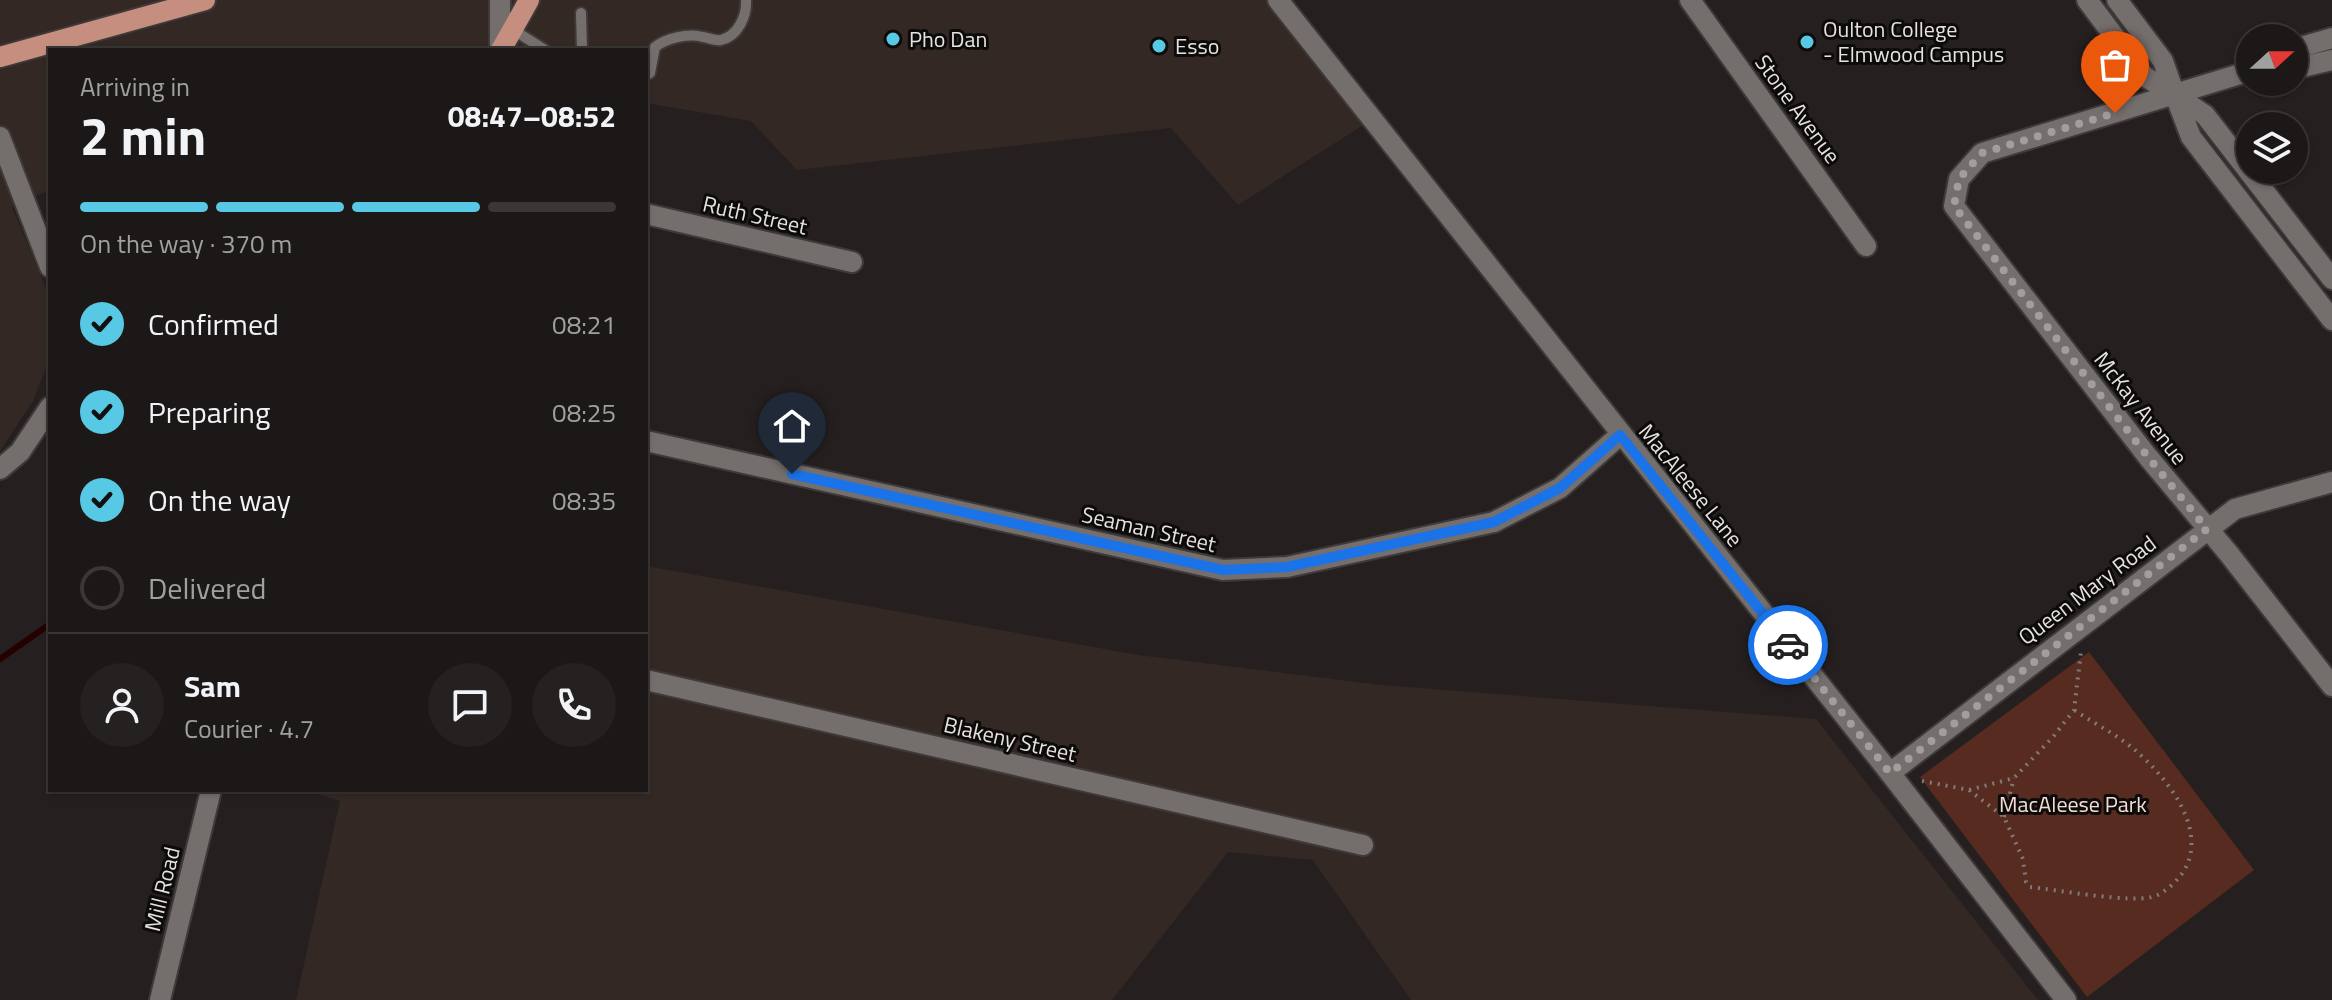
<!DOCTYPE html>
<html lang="en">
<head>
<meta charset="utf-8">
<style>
	body { margin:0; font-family:"Titillium Web",sans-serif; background:#252120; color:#f1f3f6; height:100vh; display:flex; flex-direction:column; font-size:30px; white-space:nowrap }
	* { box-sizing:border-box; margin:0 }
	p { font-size:26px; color:#a0a0a1 }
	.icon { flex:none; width:44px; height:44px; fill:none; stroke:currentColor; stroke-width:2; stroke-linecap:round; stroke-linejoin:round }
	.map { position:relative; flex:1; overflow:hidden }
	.side { position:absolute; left:48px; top:48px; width:600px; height:744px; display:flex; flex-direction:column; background:#1c1817; border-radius:0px; box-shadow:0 2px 6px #0004,0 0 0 2px #3a3736 }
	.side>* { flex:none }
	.needle { width:52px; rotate:69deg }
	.tools { position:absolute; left:2236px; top:24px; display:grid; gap:16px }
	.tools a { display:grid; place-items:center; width:72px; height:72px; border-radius:50%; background:#1c1817; box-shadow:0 2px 6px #0004,0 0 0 2px #3a3736; font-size:40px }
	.pin { position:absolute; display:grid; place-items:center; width:68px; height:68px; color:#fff; margin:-82px -34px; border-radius:50% 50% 50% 0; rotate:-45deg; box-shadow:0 0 8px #0007 }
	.pin .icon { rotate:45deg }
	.courier { position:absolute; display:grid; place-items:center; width:80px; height:80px; margin:-40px; border:6px solid #1a73e8; border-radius:50%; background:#fff; color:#222; box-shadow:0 2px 10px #0007 }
	.headline em { font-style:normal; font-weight:700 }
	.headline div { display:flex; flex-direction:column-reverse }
	.headline { display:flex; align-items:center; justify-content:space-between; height:136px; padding:0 32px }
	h1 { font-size:52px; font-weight:700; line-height:60px }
	.bar { display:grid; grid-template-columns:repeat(4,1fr); gap:12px 8px; align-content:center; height:96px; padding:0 32px }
	.bar i { height:10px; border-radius:6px; background:#3a3736 }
	.bar .on { background:#58c9e4 }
	.bar p { grid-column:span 4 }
	.line { display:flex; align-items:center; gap:20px; padding:0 32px; border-top:2px solid #3a3736 }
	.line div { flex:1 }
	.round { display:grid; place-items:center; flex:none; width:84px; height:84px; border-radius:42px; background:#252120 }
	ol { padding:0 32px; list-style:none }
	li { display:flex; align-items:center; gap:24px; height:88px }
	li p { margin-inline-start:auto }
	li .icon { padding:8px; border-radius:50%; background:#58c9e4; color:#111; stroke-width:4 }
	li:last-child { color:#a0a0a1 }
	li i { width:44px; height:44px; border:4px solid #3a3736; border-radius:50% }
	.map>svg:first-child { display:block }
	.built { fill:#332824 }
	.green { fill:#572b1f }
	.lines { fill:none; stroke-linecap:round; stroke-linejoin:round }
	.stream { stroke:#240000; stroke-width:6 }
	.lane-casing { stroke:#3e3a39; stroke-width:14 }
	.street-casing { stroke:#3e3a39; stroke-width:24 }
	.secondary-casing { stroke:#3e3a39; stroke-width:24 }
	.primary-casing { stroke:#3e3a39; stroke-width:24 }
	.path { stroke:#807c7b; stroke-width:4; stroke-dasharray:2 6; stroke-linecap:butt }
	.lane { stroke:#746e6c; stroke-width:10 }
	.street { stroke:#746e6c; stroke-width:20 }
	.secondary { stroke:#746e6c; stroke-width:20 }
	.primary { stroke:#c58e7f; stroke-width:20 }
	.done { stroke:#a29e9d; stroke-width:8; stroke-dasharray:0 14.4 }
	.route { stroke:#1a73e8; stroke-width:10 }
	.poi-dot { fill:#58c9e4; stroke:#0d0b0a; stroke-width:3 }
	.labels { text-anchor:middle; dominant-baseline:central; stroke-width:6; stroke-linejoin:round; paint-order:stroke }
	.poi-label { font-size:22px; fill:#e6e2e1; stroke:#0d0b0a; text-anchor:start }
	.street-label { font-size:22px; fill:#e6e2e1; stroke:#0d0b0a }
	.park-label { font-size:22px; fill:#f1dcd6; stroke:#0d0b0a }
</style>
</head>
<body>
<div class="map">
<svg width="2332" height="1000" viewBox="0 0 2332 1000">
	<rect width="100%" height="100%" fill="#25201f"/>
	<g class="built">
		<path d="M 0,0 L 1266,0 L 1368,122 L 1238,205 L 1171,128 L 797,170 L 751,121 L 646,103 L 646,50 L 50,50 L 50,190 L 12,207 L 50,298 L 50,358 L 33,401 L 0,451 Z"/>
		<path d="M 646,566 L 1138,655 L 1381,685 L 1816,719 L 2038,1000 L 1411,1000 L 1313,860 L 1228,852 L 1112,1000 L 296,1000 L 340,801 L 305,790 L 646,790 Z"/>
	</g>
	<path class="green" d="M 2089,652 L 2254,870 L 2087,997 L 1920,777 Z"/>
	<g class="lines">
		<path class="stream" d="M 0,659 L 50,624"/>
		<g class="lane-casing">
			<g id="lane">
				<path d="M 581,13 L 582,50"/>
				<path d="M 512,29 L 545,50"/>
				<path d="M 646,75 L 650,73 L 655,47 C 667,38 688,33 703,37 C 710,38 714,41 721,40 C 738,36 747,16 746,0"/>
			</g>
		</g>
		<g class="street-casing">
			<g id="street">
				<path d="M 1278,0 L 1890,773 L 2066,1000"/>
				<path d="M 1690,0 L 1866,246"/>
				<path d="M 2087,0 L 2144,76 L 2175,95 L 2191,137 L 2332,320"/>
				<path d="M 2117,0 L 2163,61 L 2175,95 L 2205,115 L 2332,279"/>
				<path d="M 2294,49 L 2332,38"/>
				<path d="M 2294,69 L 2332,60"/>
				<path d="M 2250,71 L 1982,153 L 1959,179 L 1954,206 L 2148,457 L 2229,554 L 2332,686"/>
				<path d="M 0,137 L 50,267"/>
				<path d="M 646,214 L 852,262"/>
				<path d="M 646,441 L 1223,570 L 1287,567 L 1494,522 L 1560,488 L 1620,435"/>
				<path d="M 0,469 L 20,452 L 50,407"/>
				<path d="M 646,680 L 1363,845"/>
				<path d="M 1890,773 L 2235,509 L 2332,482"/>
			</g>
		</g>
		<g class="secondary-casing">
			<g id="secondary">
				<path d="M 500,0 L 500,50"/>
				<path d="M 160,1000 L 211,790"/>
			</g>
		</g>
		<g class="primary-casing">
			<g id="primary">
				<path d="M 501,50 L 529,0"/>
				<path d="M 0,57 L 205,0"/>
			</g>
		</g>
		<g class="path">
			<path d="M 1922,781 L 1969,790 L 2014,778 L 2053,737 L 2074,710 L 2081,652"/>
			<path d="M 1969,790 L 2004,817 L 2023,859 L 2026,882 L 2030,887 C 2058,890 2129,903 2152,897 C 2165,894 2182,877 2187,865 C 2205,824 2165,776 2135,750 C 2117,735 2094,723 2074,710"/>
			<path d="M 2004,817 L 2014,778"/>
		</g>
		<use href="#lane" class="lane"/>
		<use href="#street" class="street"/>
		<use href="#secondary" class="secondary"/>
		<use href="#primary" class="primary"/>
	</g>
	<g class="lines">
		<path class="done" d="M 1788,645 L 1890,773 L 2207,529 L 2148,457 L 1954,206 L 1959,179 L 1982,153 L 2115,113"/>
		<path class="route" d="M 792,474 L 1223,570 L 1287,567 L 1494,522 L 1560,488 L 1620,435 L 1788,645"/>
	</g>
	<g class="poi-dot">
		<circle cx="893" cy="39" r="8"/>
		<circle cx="1807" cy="42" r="8"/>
		<circle cx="1159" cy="46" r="8"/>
	</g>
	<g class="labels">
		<g class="poi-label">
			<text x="1823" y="29">Oulton College<tspan x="1823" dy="25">- Elmwood Campus</tspan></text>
			<text x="909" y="39">Pho Dan</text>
			<text x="1175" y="46">Esso</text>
		</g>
		<g class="street-label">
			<text transform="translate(1798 109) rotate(54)">Stone Avenue</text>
			<text transform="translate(755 215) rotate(13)">Ruth Street</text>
			<text transform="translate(2141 408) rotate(52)">McKay Avenue</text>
			<text transform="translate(1691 485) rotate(51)">MacAleese Lane</text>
			<text transform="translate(1149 529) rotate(13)">Seaman Street</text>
			<text transform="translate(2087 590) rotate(-37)">Queen Mary Road</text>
			<text transform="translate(1010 739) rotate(13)">Blakeny Street</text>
			<text transform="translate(162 889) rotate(-76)">Mill Road</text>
		</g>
		<g class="park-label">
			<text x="2073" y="804">MacAleese Park</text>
		</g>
	</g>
</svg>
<div class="tools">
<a><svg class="needle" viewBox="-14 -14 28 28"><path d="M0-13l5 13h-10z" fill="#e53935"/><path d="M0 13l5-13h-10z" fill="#a0a0a1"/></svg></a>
<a><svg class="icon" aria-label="layers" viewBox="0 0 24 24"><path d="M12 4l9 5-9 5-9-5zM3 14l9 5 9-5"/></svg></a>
</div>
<div class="pin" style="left:2115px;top:113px;background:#ea580c"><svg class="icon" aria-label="bag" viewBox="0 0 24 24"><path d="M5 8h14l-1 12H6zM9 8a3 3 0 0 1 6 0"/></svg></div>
<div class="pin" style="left:792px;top:474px;background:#1f2937"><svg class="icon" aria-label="home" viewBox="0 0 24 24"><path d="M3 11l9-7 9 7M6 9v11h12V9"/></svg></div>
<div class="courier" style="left:1788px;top:645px"><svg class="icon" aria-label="car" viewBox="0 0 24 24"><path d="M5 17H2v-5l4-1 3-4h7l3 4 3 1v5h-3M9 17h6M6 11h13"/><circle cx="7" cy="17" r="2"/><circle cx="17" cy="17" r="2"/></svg></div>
<section class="side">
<div class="headline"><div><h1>2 min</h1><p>Arriving in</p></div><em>08:47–08:52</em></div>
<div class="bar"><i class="on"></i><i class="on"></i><i class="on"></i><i></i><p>On the way · 370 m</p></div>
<ol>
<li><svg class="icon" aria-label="check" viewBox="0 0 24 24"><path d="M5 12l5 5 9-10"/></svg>Confirmed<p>08:21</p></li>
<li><svg class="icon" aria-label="check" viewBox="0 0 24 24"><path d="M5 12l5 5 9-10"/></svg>Preparing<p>08:25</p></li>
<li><svg class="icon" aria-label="check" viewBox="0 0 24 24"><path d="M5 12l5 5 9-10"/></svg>On the way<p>08:35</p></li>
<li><i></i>Delivered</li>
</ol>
<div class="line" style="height:144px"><a class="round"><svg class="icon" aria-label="person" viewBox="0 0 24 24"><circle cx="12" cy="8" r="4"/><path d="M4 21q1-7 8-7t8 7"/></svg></a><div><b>Sam</b><p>Courier · 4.7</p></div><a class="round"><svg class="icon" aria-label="chat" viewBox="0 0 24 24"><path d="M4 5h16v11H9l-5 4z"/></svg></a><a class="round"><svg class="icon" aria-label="phone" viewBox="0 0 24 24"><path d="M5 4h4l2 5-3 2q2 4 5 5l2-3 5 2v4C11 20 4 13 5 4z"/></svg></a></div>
</section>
</div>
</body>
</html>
